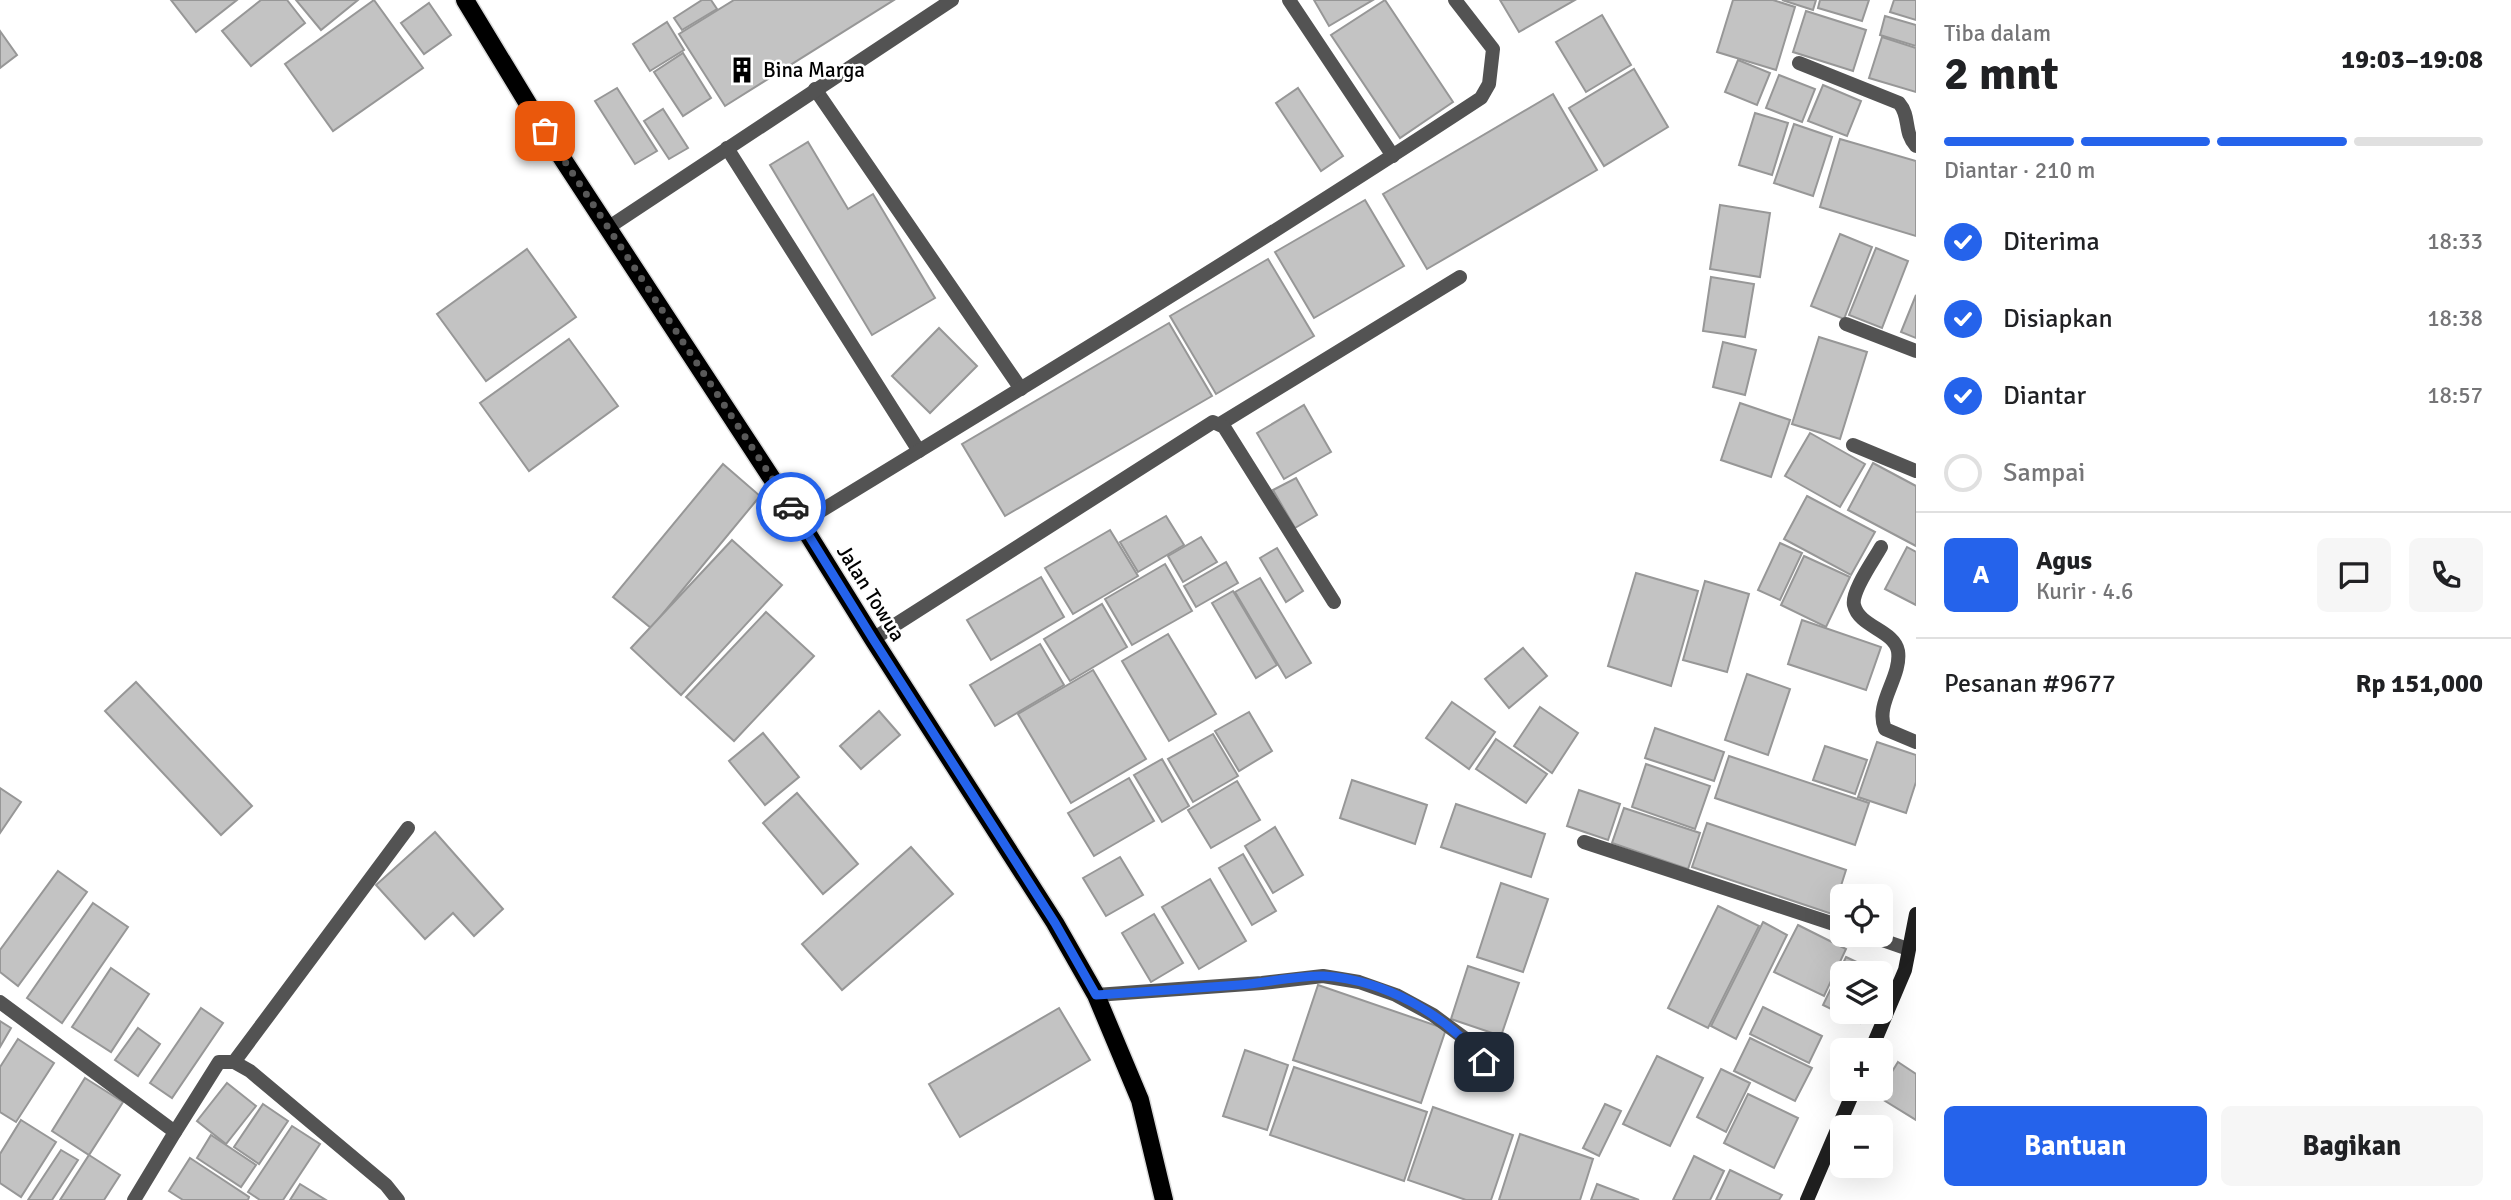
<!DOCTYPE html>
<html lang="id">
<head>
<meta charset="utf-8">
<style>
	body { margin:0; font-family:Signika,sans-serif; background:#f6f6f6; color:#202124; height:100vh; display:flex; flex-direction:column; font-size:26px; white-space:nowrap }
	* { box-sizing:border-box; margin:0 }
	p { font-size:23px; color:#757577 }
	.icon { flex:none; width:38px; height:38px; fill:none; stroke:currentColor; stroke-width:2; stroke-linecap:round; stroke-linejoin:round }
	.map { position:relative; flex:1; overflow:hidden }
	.drawer { display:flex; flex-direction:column; background:#fff; width:595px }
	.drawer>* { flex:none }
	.tools { position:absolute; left:1830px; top:884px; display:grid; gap:14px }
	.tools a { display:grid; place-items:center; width:63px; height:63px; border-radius:10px; background:#fff; box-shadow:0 7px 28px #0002; font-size:35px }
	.pin { position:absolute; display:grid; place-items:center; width:60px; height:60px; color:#fff; margin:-30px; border-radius:14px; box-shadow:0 4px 10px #0006 }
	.courier { position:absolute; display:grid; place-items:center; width:70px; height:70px; margin:-35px; border:5px solid #2563eb; border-radius:50%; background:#fff; color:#222; box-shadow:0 2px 9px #0007 }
	.headline em { font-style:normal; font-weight:700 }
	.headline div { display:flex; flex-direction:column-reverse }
	.headline { display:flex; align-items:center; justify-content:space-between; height:119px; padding:0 28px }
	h1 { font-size:46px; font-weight:700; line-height:52px }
	.bar { display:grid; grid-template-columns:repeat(4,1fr); gap:10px 7px; align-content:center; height:84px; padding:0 28px }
	.bar i { height:9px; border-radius:5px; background:#e0e0e0 }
	.bar .active { background:#2563eb }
	.bar p { grid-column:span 4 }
	.line { display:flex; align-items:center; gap:18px; padding:0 28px; border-top:2px solid #e0e0e0 }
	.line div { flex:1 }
	.round { display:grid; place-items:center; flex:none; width:74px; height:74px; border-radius:10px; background:#f6f6f6 }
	ol { padding:0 28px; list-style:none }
	li { display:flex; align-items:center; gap:21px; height:77px }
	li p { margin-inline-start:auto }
	li .icon { padding:7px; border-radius:50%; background:#2563eb; color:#fff; stroke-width:4 }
	li:last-child { color:#757577 }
	li i { width:38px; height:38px; border:4px solid #e0e0e0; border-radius:50% }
	.primary-button { display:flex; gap:14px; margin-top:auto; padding:14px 28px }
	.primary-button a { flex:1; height:80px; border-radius:10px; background:#2563eb; color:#fff; font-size:28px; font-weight:700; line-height:80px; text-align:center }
	.primary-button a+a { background:#f6f6f6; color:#202124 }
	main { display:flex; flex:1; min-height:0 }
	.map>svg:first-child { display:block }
	.building { fill:#c3c3c3; stroke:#979797; stroke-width:2 }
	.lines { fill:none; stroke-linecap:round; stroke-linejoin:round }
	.primary-casing { stroke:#dbdbdb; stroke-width:21 }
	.lane { stroke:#535353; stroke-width:14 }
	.street { stroke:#535353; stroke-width:14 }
	.secondary { stroke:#202020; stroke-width:14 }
	.primary { stroke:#000; stroke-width:18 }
	.done { stroke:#595959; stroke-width:7; stroke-dasharray:0 12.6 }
	.route { stroke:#2563eb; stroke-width:9 }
	.labels { text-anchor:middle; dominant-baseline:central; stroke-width:5; stroke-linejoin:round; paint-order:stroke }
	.poi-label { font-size:21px; fill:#000; stroke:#fff; text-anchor:start }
	.street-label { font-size:21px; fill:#000; stroke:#fff }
</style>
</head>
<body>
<main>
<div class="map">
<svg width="1916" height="1200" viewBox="0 0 1916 1200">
	<rect width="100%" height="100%" fill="#fff"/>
	<g class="building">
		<path d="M 171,0 L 237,0 L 196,32 Z"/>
		<path d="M 261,0 L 287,0 L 305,23 L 251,66 L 222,31 Z"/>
		<path d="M 296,0 L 358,0 L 321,30 Z"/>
		<path d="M 374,0 L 423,68 L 333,131 L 285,64 Z"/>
		<path d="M 702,0 L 711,0 L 717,9 L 682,30 L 674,18 Z"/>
		<path d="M 734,0 L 894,0 L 725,106 L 679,34 Z"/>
		<path d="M 1314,0 L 1373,0 L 1329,26 Z"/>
		<path d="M 1385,0 L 1453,102 L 1400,138 L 1331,35 Z"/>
		<path d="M 1500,0 L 1575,0 L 1519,32 Z"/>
		<path d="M 1733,0 L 1773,0 L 1795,7 L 1776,70 L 1717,52 Z"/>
		<path d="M 1782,0 L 1816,0 L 1813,10 Z"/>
		<path d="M 1820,0 L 1869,0 L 1862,21 L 1818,8 Z"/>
		<path d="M 1894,0 L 1916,0 L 1916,20 L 1890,12 Z"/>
		<path d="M 429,3 L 451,35 L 424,54 L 401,23 Z"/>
		<path d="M 1806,11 L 1866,30 L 1853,71 L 1793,52 Z"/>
		<path d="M 1602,15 L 1631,65 L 1586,92 L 1556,42 Z"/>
		<path d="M 1885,16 L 1916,25 L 1916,46 L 1880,35 Z"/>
		<path d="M 667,22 L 684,50 L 650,71 L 633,44 Z"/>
		<path d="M 0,31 L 17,55 L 0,68 Z"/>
		<path d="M 1882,37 L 1916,48 L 1916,92 L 1869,78 Z"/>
		<path d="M 683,53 L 711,98 L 683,116 L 654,72 Z"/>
		<path d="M 1738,60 L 1770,73 L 1757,105 L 1725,92 Z"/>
		<path d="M 1634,69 L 1668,127 L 1604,166 L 1569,108 Z"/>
		<path d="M 1779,75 L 1815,89 L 1802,122 L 1766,108 Z"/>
		<path d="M 1823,85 L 1861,101 L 1847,136 L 1808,121 Z"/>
		<path d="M 617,88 L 657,151 L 635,164 L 595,101 Z"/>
		<path d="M 1298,88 L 1343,156 L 1321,171 L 1276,103 Z"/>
		<path d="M 1553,94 L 1597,170 L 1427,269 L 1383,194 Z"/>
		<path d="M 663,109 L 688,148 L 669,159 L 644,121 Z"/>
		<path d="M 1755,113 L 1788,123 L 1772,175 L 1739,165 Z"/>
		<path d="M 1794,124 L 1832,137 L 1813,196 L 1774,183 Z"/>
		<path d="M 1840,139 L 1916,161 L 1916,236 L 1820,207 Z"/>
		<path d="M 808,142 L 848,209 L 873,194 L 935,298 L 872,335 L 770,165 Z"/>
		<path d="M 1365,200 L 1404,266 L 1314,318 L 1275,252 Z"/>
		<path d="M 1720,205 L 1770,213 L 1760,277 L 1710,269 Z"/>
		<path d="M 1840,234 L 1872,247 L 1844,319 L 1811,306 Z"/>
		<path d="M 1876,248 L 1908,261 L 1882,328 L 1849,315 Z"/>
		<path d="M 527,249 L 576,317 L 486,381 L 437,314 Z"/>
		<path d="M 1268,259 L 1314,336 L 1216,394 L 1170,316 Z"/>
		<path d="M 1711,277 L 1754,284 L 1745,337 L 1703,331 Z"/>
		<path d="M 1916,295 L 1916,338 L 1901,332 Z"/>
		<path d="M 1169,323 L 1212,396 L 1005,516 L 962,444 Z"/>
		<path d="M 939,328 L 977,366 L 930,413 L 892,376 Z"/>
		<path d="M 1819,337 L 1867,352 L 1840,439 L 1792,424 Z"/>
		<path d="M 569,339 L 618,406 L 529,471 L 480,403 Z"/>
		<path d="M 1723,342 L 1756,350 L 1745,395 L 1713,387 Z"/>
		<path d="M 1740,403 L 1790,420 L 1771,477 L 1721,460 Z"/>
		<path d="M 1304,405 L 1331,452 L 1284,479 L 1257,433 Z"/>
		<path d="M 1810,433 L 1865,464 L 1840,507 L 1785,476 Z"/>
		<path d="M 1873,463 L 1916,486 L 1916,546 L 1848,510 Z"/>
		<path d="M 723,464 L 760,496 L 651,628 L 613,597 Z"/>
		<path d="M 1296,478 L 1317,515 L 1295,528 L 1273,490 Z"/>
		<path d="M 1807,496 L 1875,532 L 1851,575 L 1784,539 Z"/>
		<path d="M 1166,516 L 1184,545 L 1138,572 L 1120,542 Z"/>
		<path d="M 1110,530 L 1138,576 L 1073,614 L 1045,568 Z"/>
		<path d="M 1201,537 L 1217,562 L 1183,582 L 1168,556 Z"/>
		<path d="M 732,540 L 782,585 L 681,695 L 631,648 Z"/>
		<path d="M 1780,543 L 1802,553 L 1780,600 L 1758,590 Z"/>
		<path d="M 1907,547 L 1916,552 L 1916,605 L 1885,589 Z"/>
		<path d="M 1277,548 L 1303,591 L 1286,602 L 1260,558 Z"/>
		<path d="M 1804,556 L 1850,577 L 1826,627 L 1781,605 Z"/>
		<path d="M 1226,562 L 1238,583 L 1196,607 L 1184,586 Z"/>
		<path d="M 1165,564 L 1192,611 L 1132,645 L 1105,599 Z"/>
		<path d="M 1636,573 L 1698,591 L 1671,686 L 1608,666 Z"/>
		<path d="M 1041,577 L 1064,617 L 991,660 L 967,620 Z"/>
		<path d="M 1260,578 L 1311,663 L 1286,678 L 1235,592 Z"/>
		<path d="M 1705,581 L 1749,594 L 1727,672 L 1683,660 Z"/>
		<path d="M 1233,591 L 1277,665 L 1256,678 L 1212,603 Z"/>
		<path d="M 1102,604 L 1127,647 L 1070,681 L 1044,639 Z"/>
		<path d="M 766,612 L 814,656 L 734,741 L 686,697 Z"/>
		<path d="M 1802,620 L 1881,647 L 1866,690 L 1788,664 Z"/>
		<path d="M 1168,634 L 1216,714 L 1169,741 L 1122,661 Z"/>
		<path d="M 1040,644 L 1064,685 L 995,726 L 970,685 Z"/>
		<path d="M 1523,648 L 1547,676 L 1509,708 L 1485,679 Z"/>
		<path d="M 1093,670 L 1146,759 L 1071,803 L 1018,714 Z"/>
		<path d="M 1747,674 L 1790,689 L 1768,755 L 1725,740 Z"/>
		<path d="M 136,682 L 252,806 L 221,835 L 105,711 Z"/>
		<path d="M 1452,702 L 1495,732 L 1469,769 L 1426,738 Z"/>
		<path d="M 1540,707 L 1578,733 L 1552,773 L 1514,746 Z"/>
		<path d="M 879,711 L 900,735 L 861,769 L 840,746 Z"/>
		<path d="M 1249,712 L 1272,751 L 1239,771 L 1215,731 Z"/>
		<path d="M 1655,728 L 1724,752 L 1714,781 L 1645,758 Z"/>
		<path d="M 763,733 L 799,777 L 765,805 L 729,761 Z"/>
		<path d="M 1213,734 L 1238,776 L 1193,802 L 1168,759 Z"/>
		<path d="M 1496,739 L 1547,774 L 1526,803 L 1476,769 Z"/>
		<path d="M 1877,742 L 1916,755 L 1916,782 L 1906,813 L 1858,797 Z"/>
		<path d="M 1825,746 L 1867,760 L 1855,794 L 1813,780 Z"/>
		<path d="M 1729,756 L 1869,803 L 1855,845 L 1715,798 Z"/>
		<path d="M 1162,759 L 1189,806 L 1162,822 L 1134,775 Z"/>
		<path d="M 1646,764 L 1710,786 L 1695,829 L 1632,807 Z"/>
		<path d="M 1129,778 L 1154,821 L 1094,856 L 1068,813 Z"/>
		<path d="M 1352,780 L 1427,805 L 1415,844 L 1340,818 Z"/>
		<path d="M 1237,781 L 1260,820 L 1211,848 L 1188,810 Z"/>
		<path d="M 0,788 L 21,802 L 0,833 Z"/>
		<path d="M 1579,790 L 1620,804 L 1608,840 L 1567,826 Z"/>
		<path d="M 797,793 L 858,864 L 823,894 L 763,823 Z"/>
		<path d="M 1456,804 L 1545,834 L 1531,877 L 1441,847 Z"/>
		<path d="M 1624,808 L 1700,833 L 1688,869 L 1612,843 Z"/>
		<path d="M 1707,823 L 1846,870 L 1832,914 L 1692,867 Z"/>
		<path d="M 1275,827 L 1303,875 L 1273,893 L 1245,846 Z"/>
		<path d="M 435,832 L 503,909 L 474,936 L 453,913 L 425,939 L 376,885 Z"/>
		<path d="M 911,847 L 953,894 L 842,990 L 802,944 Z"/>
		<path d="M 1243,854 L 1276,911 L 1252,925 L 1219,868 Z"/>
		<path d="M 1120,857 L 1143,895 L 1106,916 L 1083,878 Z"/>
		<path d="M 58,871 L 87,892 L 18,986 L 0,972 L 0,950 Z"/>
		<path d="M 1210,879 L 1246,941 L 1199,969 L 1162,907 Z"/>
		<path d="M 1501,883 L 1548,899 L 1523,972 L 1477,957 Z"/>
		<path d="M 93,903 L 128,927 L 62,1023 L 27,998 Z"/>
		<path d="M 1718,906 L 1759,926 L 1708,1028 L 1668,1008 Z"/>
		<path d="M 1154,914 L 1183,963 L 1151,982 L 1122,933 Z"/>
		<path d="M 1763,922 L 1787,935 L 1736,1039 L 1711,1026 Z"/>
		<path d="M 1798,925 L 1846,949 L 1824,996 L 1774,972 Z"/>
		<path d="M 1846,957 L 1880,973 L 1843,973 L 1843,1012 L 1865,1012 L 1860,1023 L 1823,1005 Z"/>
		<path d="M 1468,966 L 1519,983 L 1501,1036 L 1451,1019 Z"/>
		<path d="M 111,968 L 149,994 L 111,1052 L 72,1027 Z"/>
		<path d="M 1318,985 L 1446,1029 L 1421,1103 L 1293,1060 Z"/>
		<path d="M 1763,1007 L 1822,1036 L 1809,1063 L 1750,1034 Z"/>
		<path d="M 201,1008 L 223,1023 L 172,1098 L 150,1083 Z"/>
		<path d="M 1059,1008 L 1090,1060 L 960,1137 L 929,1084 Z"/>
		<path d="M 0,1021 L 11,1028 L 0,1047 Z"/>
		<path d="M 138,1028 L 160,1044 L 138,1076 L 115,1060 Z"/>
		<path d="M 1750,1038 L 1812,1068 L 1795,1101 L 1734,1071 Z"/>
		<path d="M 18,1039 L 54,1063 L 16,1122 L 0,1112 L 0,1067 Z"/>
		<path d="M 1245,1050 L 1288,1065 L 1267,1130 L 1223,1116 Z"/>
		<path d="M 1657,1056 L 1703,1078 L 1670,1146 L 1623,1124 Z"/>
		<path d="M 1898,1062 L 1916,1074 L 1916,1120 L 1877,1096 Z"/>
		<path d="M 1294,1067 L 1427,1112 L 1404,1181 L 1270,1135 Z"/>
		<path d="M 1721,1069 L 1750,1083 L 1726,1132 L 1697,1117 Z"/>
		<path d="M 85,1078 L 123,1102 L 89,1155 L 52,1131 Z"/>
		<path d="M 227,1083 L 256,1106 L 226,1144 L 197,1121 Z"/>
		<path d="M 1748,1094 L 1798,1118 L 1774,1168 L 1724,1143 Z"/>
		<path d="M 263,1104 L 288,1121 L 259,1164 L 234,1147 Z"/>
		<path d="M 1605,1104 L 1621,1111 L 1599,1156 L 1583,1148 Z"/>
		<path d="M 1433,1107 L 1513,1135 L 1491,1200 L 1466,1200 L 1408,1180 Z"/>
		<path d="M 21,1120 L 56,1142 L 21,1197 L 0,1183 L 0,1154 Z"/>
		<path d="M 292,1126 L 320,1144 L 283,1200 L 260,1200 L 248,1192 Z"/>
		<path d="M 1520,1134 L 1593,1159 L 1580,1200 L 1499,1200 Z"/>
		<path d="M 211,1135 L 256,1165 L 241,1187 L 197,1158 Z"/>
		<path d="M 61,1150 L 78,1160 L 52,1200 L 28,1200 Z"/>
		<path d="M 89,1155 L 120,1175 L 104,1200 L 60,1200 Z"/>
		<path d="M 1694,1156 L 1724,1171 L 1710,1200 L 1673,1200 Z"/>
		<path d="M 190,1158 L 249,1197 L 248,1200 L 183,1200 L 169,1191 Z"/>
		<path d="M 1730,1170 L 1782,1195 L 1779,1200 L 1716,1200 Z"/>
		<path d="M 300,1184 L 326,1200 L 290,1200 Z"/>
		<path d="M 1597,1184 L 1639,1200 L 1591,1200 Z"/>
	</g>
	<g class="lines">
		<g class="primary-casing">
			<path id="primary" d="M 465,0 L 545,132 L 801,523 L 873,639 L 1055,923 L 1096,995 L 1140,1100 L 1164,1200"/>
		</g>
		<g class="lane">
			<path d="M 1289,0 L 1393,156"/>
			<path d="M 815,89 L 1021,389"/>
			<path d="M 727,148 L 919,451"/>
			<path d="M 609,227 L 952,0"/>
			<path d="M 801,523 C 1029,384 1257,245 1481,98 L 1489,84 L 1493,49 L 1455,0"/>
		</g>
		<g class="street">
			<path d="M 1799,63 L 1899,103 C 1911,117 1903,132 1916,146"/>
			<path d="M 1846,324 L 1916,351"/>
			<path d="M 1220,424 L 1460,277"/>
			<path d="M 1853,445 L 1916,471"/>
			<path d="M 1881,547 C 1874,560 1851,591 1854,605 C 1859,627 1894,630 1898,651 C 1902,677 1874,704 1885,729 L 1916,742"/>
			<path d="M 873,639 L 1213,422 L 1224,427 L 1334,602"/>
			<path d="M 1584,842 L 1843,927"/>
			<path d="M 1865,934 L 1908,949"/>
			<path d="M 1096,995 L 1262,983 L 1323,976 L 1359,982 L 1396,995 L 1433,1015 L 1467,1040 L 1501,1083"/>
			<path d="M 0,1002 L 175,1132 L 134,1200"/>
			<path d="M 234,1062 L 408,828"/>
			<path d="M 175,1132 L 219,1062 L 234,1062 L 250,1071 L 386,1185 L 398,1200"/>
		</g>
		<g class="secondary">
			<path d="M 1871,1050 L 1905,970 L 1916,914"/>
			<path d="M 1807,1200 L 1855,1088"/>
		</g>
		<use href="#primary" class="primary"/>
	</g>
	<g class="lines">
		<path class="done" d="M 545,131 L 791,507"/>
		<path class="route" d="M 791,507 L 873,639 L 1055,923 L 1096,995 C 1144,992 1192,988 1239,985 C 1264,983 1301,975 1324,976 C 1385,980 1447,1015 1484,1062"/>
	</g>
	<defs>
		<g id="building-bare" transform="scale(2.1)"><path d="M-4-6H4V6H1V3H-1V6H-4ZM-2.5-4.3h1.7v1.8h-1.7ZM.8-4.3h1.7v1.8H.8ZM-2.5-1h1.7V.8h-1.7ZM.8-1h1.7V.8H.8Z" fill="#000" stroke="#fff" stroke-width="2.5" paint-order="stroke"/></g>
	</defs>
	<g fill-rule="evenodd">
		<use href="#building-bare" x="742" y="70"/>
	</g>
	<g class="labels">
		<g class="poi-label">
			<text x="763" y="70">Bina Marga</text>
		</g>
		<g class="street-label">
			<text transform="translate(871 593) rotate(58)">Jalan Towua</text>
		</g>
	</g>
</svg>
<div class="tools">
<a><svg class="icon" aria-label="locate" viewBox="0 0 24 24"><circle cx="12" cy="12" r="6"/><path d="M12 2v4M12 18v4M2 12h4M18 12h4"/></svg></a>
<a><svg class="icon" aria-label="layers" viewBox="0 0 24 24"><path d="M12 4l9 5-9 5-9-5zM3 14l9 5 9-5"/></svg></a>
<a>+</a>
<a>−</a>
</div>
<div class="pin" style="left:545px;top:131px;background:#ea580c"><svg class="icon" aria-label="bag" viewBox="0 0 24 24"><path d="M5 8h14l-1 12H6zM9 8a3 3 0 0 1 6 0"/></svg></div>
<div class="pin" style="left:1484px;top:1062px;background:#1f2937"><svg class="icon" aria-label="home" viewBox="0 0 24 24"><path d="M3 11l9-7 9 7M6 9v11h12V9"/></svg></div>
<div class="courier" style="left:791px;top:507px"><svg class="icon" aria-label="car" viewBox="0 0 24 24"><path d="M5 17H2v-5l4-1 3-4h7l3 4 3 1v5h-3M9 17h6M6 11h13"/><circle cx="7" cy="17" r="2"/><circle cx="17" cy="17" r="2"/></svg></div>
</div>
<section class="drawer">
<div class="headline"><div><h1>2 mnt</h1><p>Tiba dalam</p></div><em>19:03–19:08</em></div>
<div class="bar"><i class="active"></i><i class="active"></i><i class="active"></i><i></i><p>Diantar · 210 m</p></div>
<ol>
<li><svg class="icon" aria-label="check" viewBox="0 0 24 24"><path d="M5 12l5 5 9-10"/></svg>Diterima<p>18:33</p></li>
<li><svg class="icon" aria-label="check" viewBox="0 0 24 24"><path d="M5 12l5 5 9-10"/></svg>Disiapkan<p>18:38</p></li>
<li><svg class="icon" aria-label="check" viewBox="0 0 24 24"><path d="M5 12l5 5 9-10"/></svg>Diantar<p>18:57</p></li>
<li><i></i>Sampai</li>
</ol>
<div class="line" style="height:126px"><b class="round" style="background:#2563eb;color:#fff">A</b><div><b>Agus</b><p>Kurir · 4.6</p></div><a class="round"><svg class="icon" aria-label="chat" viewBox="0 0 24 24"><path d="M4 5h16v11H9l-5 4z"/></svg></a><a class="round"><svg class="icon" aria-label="phone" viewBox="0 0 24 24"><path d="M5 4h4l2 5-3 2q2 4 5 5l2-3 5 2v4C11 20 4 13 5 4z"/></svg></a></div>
<div class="line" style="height:91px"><div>Pesanan #9677</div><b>Rp 151,000</b></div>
<div class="primary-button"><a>Bantuan</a><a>Bagikan</a></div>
</section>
</main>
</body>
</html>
